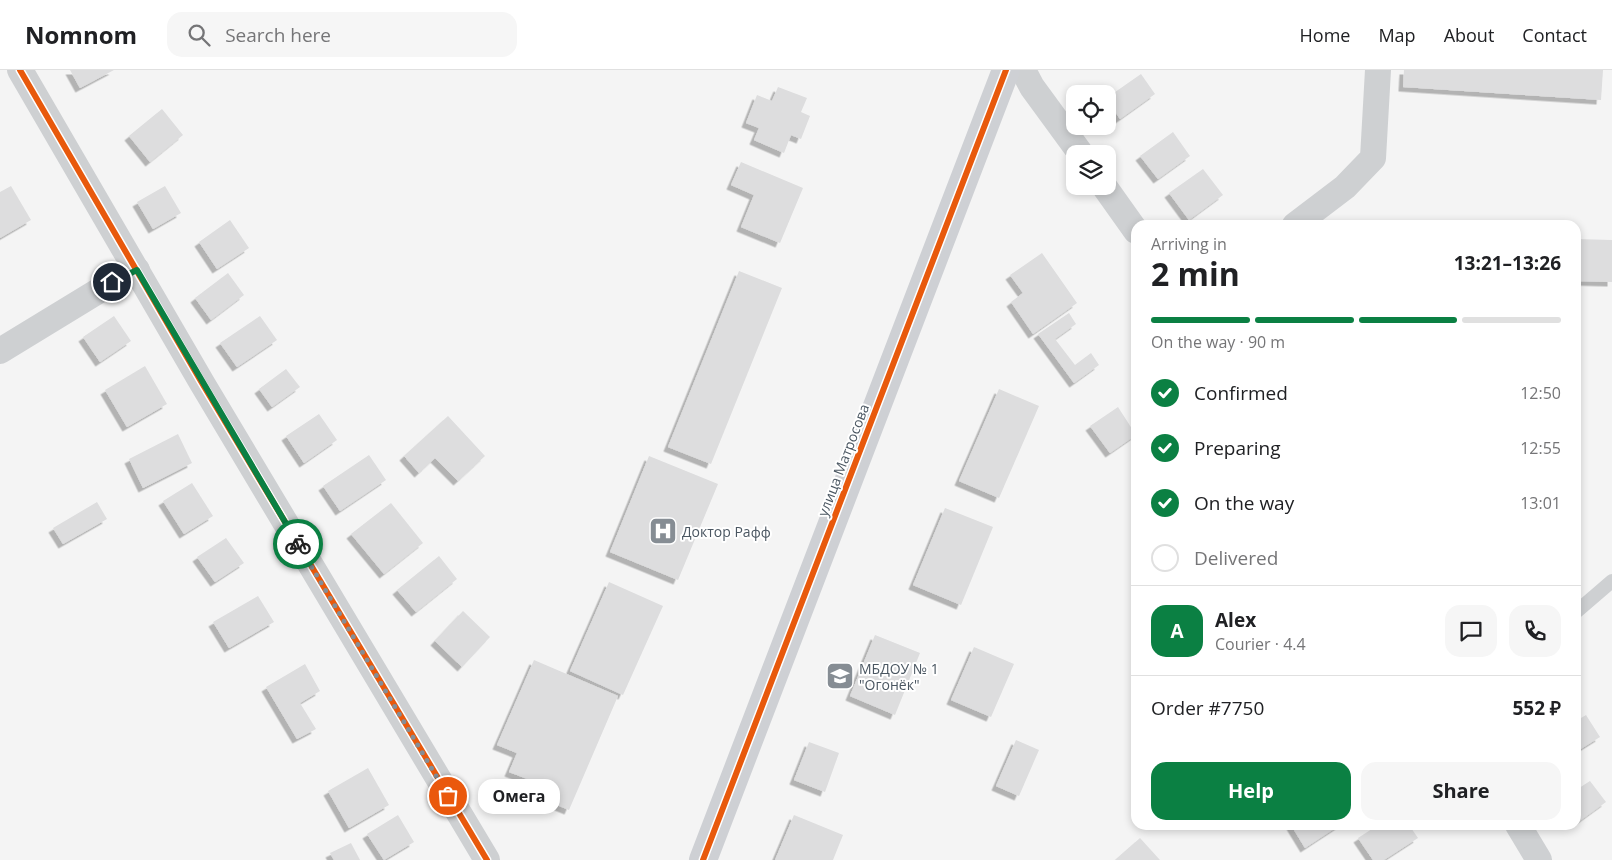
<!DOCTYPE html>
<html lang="en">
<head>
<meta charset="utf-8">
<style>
	body { margin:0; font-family:"Open Sans",sans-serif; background:#f6f6f6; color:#202124; height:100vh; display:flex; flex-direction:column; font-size:19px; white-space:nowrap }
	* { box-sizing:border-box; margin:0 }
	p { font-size:16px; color:#757577 }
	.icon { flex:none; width:28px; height:28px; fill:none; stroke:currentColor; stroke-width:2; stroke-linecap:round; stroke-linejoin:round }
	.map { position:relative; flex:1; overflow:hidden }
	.details { position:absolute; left:1131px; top:150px; width:450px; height:610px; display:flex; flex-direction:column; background:#fff; border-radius:15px; box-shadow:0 2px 8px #0003 }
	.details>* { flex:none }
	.buttons { position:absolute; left:1066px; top:15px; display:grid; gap:10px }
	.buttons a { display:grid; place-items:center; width:50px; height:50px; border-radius:10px; background:#fff; box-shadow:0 2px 8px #0003; font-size:25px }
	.pin { position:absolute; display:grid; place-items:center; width:42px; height:42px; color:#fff; margin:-21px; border:2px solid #fff; border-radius:50%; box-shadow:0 1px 5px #0007 }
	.courier { position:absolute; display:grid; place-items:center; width:50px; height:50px; margin:-25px; border:4px solid #0b8043; border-radius:50%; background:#fff; color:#222; box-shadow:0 1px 6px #0007 }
	.bubble { position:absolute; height:35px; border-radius:15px; background:#fff; box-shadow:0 2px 8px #0003; font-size:16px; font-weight:700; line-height:35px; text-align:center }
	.headline em { font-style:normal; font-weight:700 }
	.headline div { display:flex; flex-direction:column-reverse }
	.headline { display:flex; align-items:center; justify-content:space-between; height:85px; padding:0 20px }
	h1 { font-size:32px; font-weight:700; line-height:38px }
	.bar { display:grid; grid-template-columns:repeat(4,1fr); gap:8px 5px; align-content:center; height:60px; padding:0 20px }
	.bar i { height:6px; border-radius:4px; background:#e0e0e0 }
	.bar .current { background:#0b8043 }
	.bar p { grid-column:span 4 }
	.line { display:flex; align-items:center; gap:12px; padding:0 20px; border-top:1px solid #e0e0e0 }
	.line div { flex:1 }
	.round { display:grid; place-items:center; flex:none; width:52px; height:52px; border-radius:15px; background:#f6f6f6 }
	ol { padding:0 20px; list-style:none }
	li { display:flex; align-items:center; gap:15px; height:55px }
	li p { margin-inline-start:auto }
	li .icon { padding:5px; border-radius:50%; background:#0b8043; color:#fff; stroke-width:4 }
	li:last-child { color:#757577 }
	li i { width:28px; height:28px; border:2px solid #e0e0e0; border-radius:50% }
	.action { display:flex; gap:10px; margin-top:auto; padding:10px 20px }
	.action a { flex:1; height:58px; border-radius:15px; background:#0b8043; color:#fff; font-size:20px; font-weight:700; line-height:58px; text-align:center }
	.action a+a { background:#f6f6f6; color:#202124 }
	header { display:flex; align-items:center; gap:30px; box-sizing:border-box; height:70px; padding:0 25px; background:#fff; border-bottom:1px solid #e0e0e0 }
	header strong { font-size:24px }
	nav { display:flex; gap:28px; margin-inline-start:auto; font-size:18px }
	.search { width:350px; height:45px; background:#f6f6f6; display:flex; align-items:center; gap:12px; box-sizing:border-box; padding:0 18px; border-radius:15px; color:#757577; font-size:19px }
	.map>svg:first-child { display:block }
	.building { fill:#ddddde; filter:url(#shadow) }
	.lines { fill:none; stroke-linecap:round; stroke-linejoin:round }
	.lane { stroke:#ced0d2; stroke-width:14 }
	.street { stroke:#ced0d2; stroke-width:26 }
	.secondary { stroke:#ced0d4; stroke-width:28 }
	.cycleway-casing { stroke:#fff; stroke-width:9 }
	.cycleway { stroke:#e8590c; stroke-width:6 }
	.done { stroke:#868d94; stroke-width:5; stroke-dasharray:0 9 }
	.route { stroke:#0b8043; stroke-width:6 }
	.labels { text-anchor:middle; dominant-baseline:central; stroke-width:4; stroke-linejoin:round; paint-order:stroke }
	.street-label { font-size:14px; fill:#4a5661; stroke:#fff }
	.poi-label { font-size:14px; fill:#4a5661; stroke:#fff; text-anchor:start }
</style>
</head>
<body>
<header>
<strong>Nomnom</strong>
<div class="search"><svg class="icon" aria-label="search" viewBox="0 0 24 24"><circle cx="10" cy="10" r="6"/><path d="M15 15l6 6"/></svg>Search here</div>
<nav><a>Home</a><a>Map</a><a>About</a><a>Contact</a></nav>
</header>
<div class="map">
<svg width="1612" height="790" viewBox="0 0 1612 790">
	<defs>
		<filter id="shadow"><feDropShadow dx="-4.5" dy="4.5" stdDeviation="0" flood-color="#0004"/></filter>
	</defs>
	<rect width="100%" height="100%" fill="#f4f4f4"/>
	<g class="building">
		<path d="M 70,0 L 114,0 L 80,18 Z"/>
		<path d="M 1404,0 L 1603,0 L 1601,30 L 1403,17 Z"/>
		<path d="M 1141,4 L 1155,24 L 1120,49 L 1108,31 L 1108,27 Z"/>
		<path d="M 778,17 L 807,28 L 801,42 L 810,46 L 801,69 L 791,65 L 784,83 L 754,70 L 759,58 L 746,53 L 757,25 L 772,31 Z"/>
		<path d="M 162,39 L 183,65 L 150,92 L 129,66 Z"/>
		<path d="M 1173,62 L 1190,86 L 1158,109 L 1140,86 Z"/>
		<path d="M 741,92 L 803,118 L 780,173 L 741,157 L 754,125 L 731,115 Z"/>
		<path d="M 1203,99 L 1223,125 L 1189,150 L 1169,123 Z"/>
		<path d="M 11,116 L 31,150 L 0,168 L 0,122 Z"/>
		<path d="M 165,116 L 181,143 L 153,159 L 137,132 Z"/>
		<path d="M 230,150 L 249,178 L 217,199 L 199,172 Z"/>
		<path d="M 1576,169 L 1612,170 L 1612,212 L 1576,211 Z"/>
		<path d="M 1042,183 L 1077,233 L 1033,264 L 1011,232 L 1023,223 L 1010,205 Z"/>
		<path d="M 739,201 L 782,218 L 711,394 L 668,377 Z"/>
		<path d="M 228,203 L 244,225 L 211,250 L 195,228 Z"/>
		<path d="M 1069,243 L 1076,254 L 1055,269 L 1075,295 L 1091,283 L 1099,295 L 1074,313 L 1038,264 Z"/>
		<path d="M 114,246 L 131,271 L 100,292 L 83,267 Z"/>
		<path d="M 260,246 L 277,270 L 237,297 L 220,273 Z"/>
		<path d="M 145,296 L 167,334 L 127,357 L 105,320 Z"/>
		<path d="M 286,299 L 300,317 L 272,337 L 259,319 Z"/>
		<path d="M 999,319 L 1039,336 L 999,428 L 959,411 Z"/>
		<path d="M 1118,337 L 1136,365 L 1110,383 L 1090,356 Z"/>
		<path d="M 319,344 L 337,370 L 304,393 L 286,366 Z"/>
		<path d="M 448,346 L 485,386 L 458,411 L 435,388 L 419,403 L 404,386 Z"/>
		<path d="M 178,364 L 192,393 L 143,418 L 129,389 Z"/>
		<path d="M 369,385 L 386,410 L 340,441 L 323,416 Z"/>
		<path d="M 649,386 L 718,414 L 678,510 L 610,482 Z"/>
		<path d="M 192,413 L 213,446 L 184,464 L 163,431 Z"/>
		<path d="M 97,432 L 107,449 L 63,474 L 53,458 Z"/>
		<path d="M 391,433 L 423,473 L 384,504 L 351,464 Z"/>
		<path d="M 945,438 L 993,457 L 961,535 L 913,515 Z"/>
		<path d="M 226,468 L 244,493 L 215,512 L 197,487 Z"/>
		<path d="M 439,486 L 457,509 L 416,542 L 397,520 Z"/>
		<path d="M 609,512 L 663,536 L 623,625 L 570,601 Z"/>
		<path d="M 258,526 L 274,552 L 229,578 L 213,552 Z"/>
		<path d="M 463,541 L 490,567 L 462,597 L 435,571 Z"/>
		<path d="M 875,565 L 920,583 L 895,645 L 850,626 Z"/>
		<path d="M 974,577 L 1014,594 L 991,647 L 951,630 Z"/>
		<path d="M 534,590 L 618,626 L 569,740 L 525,722 L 530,710 L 509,702 L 517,683 L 497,675 Z"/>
		<path d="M 305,594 L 320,621 L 300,633 L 316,659 L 297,669 L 266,617 Z"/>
		<path d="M 1586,645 L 1600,667 L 1576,682 L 1576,651 Z"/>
		<path d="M 1016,670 L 1039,680 L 1019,726 L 996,716 Z"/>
		<path d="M 809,672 L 839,683 L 825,722 L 794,710 Z"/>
		<path d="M 368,698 L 389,735 L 349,758 L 328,721 Z"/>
		<path d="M 1590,711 L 1606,732 L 1577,753 L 1576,720 Z"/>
		<path d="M 398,745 L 414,772 L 384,790 L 367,764 Z"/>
		<path d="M 794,745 L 843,765 L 833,790 L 775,790 Z"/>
		<path d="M 1291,755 L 1340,755 L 1305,778 Z"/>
		<path d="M 1378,755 L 1409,755 L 1418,768 L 1384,790 L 1373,790 L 1358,768 Z"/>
		<path d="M 1140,768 L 1160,790 L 1115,790 Z"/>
		<path d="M 351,773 L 360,790 L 334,790 L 330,783 Z"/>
	</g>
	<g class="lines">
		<path class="lane" d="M 1576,542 L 1612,511"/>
		<g class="street">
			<path d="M 20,0 L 202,313 L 487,790"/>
			<path d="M 1023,0 L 1032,17 L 1081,84"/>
			<path d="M 1104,116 L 1136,161"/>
			<path d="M 1295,155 L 1345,117 L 1373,88 L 1378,0"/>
			<path d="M 0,281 L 113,212 L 137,200"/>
			<path d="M 1518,755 L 1539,790"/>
		</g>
		<path class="secondary" d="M 703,790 L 1006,0"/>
		<g class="cycleway-casing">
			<g id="cycleway">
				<path d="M 20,0 L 202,313 L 487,790"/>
				<path d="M 703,790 L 1006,0"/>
			</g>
		</g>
		<use href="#cycleway" class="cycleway"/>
	</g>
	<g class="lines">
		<path class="done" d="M 298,474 L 448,726"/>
		<path class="route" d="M 112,212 L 137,200 L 298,474"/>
	</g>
	<defs>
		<g id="hospital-square" transform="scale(1.4375)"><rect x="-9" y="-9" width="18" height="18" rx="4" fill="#868d94" stroke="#fff"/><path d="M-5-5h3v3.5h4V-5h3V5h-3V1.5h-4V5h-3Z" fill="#fff"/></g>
		<g id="school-square" transform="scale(1.4375)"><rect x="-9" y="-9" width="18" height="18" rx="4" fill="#868d94" stroke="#fff"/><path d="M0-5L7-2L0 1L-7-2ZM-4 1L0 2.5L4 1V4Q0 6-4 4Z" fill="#fff"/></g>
	</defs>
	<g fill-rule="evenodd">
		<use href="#hospital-square" x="663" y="461"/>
		<use href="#school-square" x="840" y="606"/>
	</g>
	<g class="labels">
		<g class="street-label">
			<text transform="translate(843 390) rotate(-69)">улица Матросова</text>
		</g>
		<g class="poi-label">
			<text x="682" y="461">Доктор Рафф</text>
			<text x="859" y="598">МБДОУ № 1<tspan x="859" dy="16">"Огонёк"</tspan></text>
		</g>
	</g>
</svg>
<div class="buttons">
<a><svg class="icon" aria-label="locate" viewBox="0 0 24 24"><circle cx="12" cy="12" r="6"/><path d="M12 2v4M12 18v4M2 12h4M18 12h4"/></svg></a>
<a><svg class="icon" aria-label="layers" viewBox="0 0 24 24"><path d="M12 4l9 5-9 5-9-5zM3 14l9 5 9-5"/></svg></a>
</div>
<div class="pin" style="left:448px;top:726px;background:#ea580c"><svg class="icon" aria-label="bag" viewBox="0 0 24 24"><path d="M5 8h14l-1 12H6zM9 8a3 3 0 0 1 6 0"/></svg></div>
<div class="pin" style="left:112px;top:212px;background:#1f2937"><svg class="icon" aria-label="home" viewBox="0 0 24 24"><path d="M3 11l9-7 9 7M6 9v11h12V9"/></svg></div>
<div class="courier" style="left:298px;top:474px"><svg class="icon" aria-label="bike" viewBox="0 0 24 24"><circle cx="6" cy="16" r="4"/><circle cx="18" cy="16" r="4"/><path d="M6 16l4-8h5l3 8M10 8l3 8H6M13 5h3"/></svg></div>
<div class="bubble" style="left:478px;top:709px;width:82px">Омега</div>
<section class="details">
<div class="headline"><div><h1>2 min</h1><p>Arriving in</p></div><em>13:21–13:26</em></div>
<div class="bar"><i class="current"></i><i class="current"></i><i class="current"></i><i></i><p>On the way · 90 m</p></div>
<ol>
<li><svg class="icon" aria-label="check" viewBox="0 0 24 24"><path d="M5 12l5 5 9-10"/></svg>Confirmed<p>12:50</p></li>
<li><svg class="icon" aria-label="check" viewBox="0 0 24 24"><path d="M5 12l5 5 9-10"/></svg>Preparing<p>12:55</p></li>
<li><svg class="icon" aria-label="check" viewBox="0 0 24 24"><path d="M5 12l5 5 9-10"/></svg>On the way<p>13:01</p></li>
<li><i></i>Delivered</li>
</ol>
<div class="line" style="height:90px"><b class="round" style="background:#0b8043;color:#fff">A</b><div><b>Alex</b><p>Courier · 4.4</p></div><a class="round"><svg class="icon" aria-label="chat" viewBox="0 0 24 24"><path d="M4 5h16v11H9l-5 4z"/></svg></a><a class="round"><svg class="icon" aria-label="phone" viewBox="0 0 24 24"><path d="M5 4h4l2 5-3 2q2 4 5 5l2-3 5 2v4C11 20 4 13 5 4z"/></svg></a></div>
<div class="line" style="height:65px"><div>Order #7750</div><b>552 ₽</b></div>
<div class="action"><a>Help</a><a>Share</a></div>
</section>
</div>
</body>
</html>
